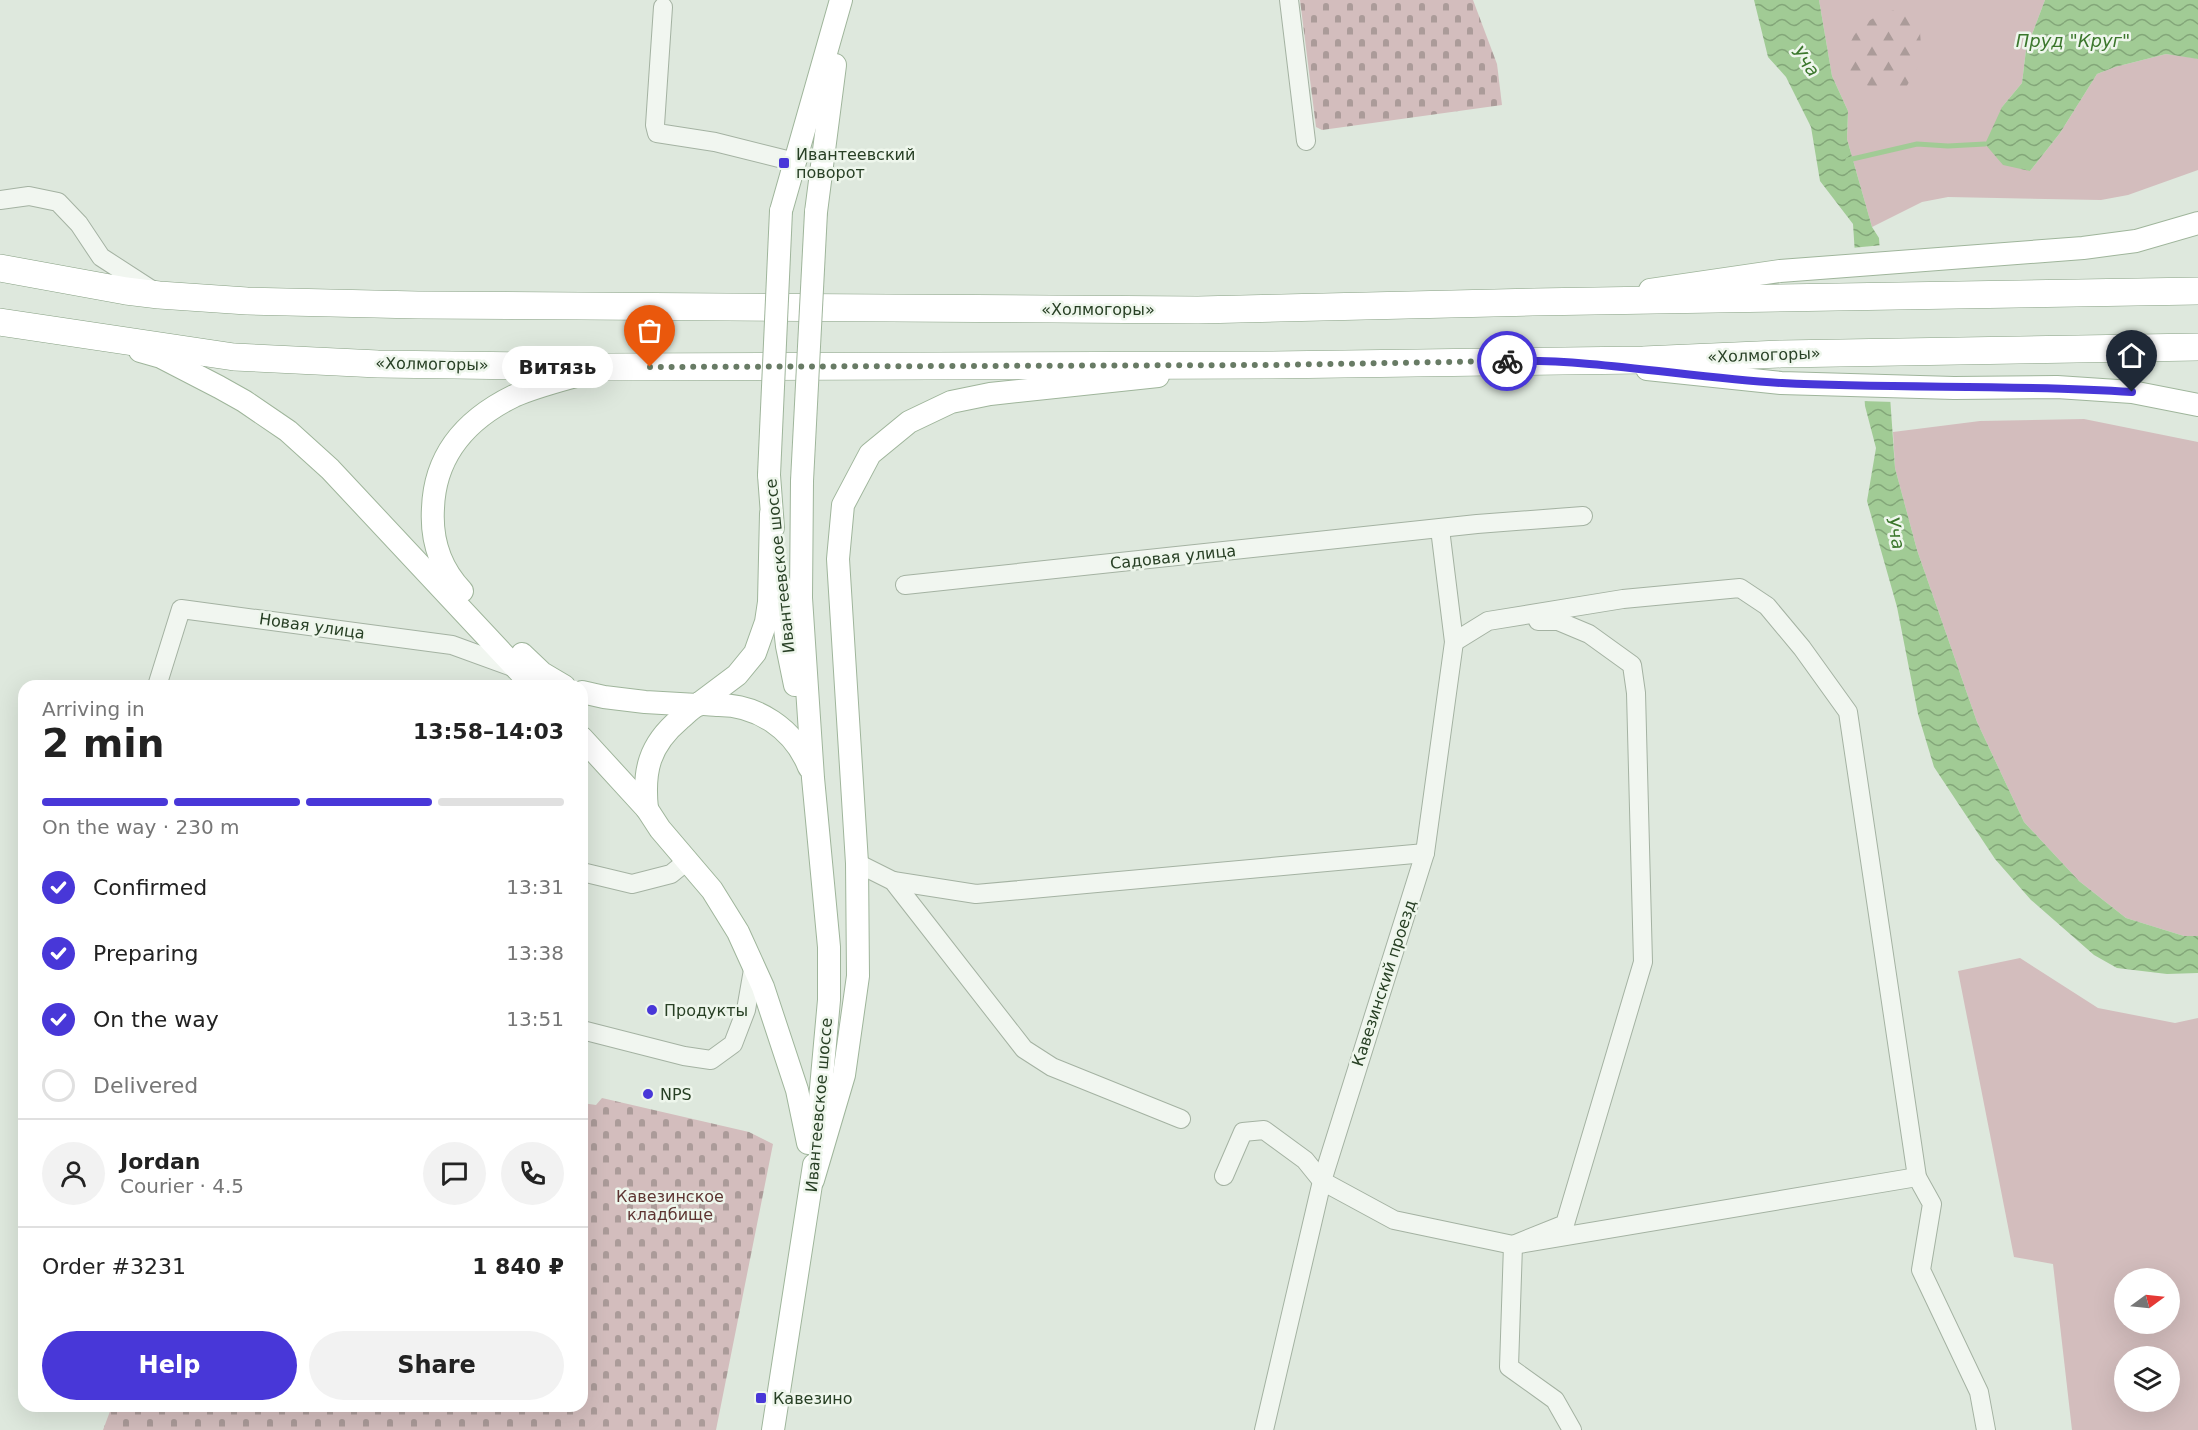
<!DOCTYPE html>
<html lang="en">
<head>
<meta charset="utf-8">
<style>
	body { margin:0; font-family:"DejaVu Sans",sans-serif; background:#f2f2f2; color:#222; height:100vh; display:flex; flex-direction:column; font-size:22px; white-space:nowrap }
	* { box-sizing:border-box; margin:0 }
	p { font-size:20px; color:#767676 }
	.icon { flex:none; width:33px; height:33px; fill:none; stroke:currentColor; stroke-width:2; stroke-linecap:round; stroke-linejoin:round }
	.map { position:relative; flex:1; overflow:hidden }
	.sheet { position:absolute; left:18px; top:680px; width:570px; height:732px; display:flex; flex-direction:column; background:#fff; border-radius:18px; box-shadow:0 6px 24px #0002 }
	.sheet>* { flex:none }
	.needle { width:39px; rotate:75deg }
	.controls { position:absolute; left:2114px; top:1268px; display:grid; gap:12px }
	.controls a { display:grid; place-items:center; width:66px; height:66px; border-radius:50%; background:#fff; box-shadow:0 6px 24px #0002; font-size:30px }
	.pin { position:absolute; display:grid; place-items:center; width:51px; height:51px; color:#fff; margin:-62px -26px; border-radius:50% 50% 50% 0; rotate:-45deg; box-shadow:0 0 6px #0007 }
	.pin .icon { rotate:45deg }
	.courier { position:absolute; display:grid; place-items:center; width:60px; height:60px; margin:-30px; border:4px solid #4837d8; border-radius:50%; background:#fff; color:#222; box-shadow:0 2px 8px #0007 }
	.bubble { position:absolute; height:42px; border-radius:21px; background:#fff; box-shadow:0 6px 24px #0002; font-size:20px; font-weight:600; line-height:42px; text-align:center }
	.headline em { font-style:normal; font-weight:600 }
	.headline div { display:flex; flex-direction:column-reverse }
	.headline { display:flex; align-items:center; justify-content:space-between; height:102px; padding:0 24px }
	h1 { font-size:39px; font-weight:600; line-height:45px }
	.bar { display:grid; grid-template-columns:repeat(4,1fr); gap:9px 6px; align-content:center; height:72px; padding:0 24px }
	.bar i { height:8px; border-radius:4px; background:#e0e0e0 }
	.bar .active { background:#4837d8 }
	.bar p { grid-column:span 4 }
	.line { display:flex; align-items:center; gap:15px; padding:0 24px; border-top:2px solid #e0e0e0 }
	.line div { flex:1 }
	.round { display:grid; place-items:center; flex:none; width:63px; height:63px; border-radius:32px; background:#f2f2f2 }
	ol { padding:0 24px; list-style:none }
	li { display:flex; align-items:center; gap:18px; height:66px }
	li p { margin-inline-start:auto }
	li .icon { padding:6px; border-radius:50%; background:#4837d8; color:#fff; stroke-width:4 }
	li:last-child { color:#767676 }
	li i { width:33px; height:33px; border:3px solid #e0e0e0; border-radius:50% }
	.action { display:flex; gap:12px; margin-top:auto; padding:12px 24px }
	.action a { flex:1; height:69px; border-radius:36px; background:#4837d8; color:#fff; font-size:24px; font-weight:600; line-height:69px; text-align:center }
	.action a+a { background:#f2f2f2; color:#222 }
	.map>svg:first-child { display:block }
	.green { fill:#d3bdbd; fill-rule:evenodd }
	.forest { fill:url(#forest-firs) }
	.cemetery { fill:url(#cemetery-stones) }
	.water { fill:url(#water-waves) }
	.pier { fill:#dee8dd }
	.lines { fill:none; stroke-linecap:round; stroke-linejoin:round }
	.stream { stroke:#a1cb95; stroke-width:5 }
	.minor-casing { stroke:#a4b2a2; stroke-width:20 }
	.major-casing { stroke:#9fb59b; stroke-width:24 }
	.highway-casing { stroke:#87a083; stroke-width:28 }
	.minor { stroke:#f1f6f0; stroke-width:18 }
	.major { stroke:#fff; stroke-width:22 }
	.highway { stroke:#fff; stroke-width:27 }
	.major-bridge-casing { stroke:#9fb59b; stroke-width:24; stroke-linecap:butt }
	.major-bridge { stroke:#fff; stroke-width:22 }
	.done { stroke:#687b65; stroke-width:6; stroke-dasharray:0 10.8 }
	.route { stroke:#4837d8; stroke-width:8 }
	.poi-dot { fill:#4837d8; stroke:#eef6ec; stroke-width:2 }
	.labels { text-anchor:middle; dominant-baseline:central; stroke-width:5; stroke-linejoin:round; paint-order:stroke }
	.poi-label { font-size:16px; fill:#284025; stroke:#eef6ec; text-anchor:start }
	.street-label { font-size:16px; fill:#284025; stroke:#eef6ec }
	.park-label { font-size:16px; fill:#5d3431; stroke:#eef6ec }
	.water-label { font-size:18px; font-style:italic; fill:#3b772c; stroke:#eef6ec }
</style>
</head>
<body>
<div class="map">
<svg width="2198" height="1430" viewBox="0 0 2198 1430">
	<defs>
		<pattern id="forest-firs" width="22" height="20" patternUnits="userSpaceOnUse" patternTransform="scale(1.5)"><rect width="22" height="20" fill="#d3bdbd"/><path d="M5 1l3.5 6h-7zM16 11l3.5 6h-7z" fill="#ab9b99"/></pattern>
		<pattern id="cemetery-stones" width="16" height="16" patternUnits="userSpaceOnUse" patternTransform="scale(1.5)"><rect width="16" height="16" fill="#d3bdbd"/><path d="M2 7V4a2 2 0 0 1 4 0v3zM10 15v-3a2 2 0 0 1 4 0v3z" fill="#ab9b99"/></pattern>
		<pattern id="water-waves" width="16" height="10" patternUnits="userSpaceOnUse" patternTransform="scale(1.5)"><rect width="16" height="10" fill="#a1cb95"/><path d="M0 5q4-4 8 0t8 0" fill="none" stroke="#83a679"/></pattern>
	</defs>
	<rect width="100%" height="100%" fill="#dee8dd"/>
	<g class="green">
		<path d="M 1819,0 L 2045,0 L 2026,50 L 2022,83 L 2002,107 L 2030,171 L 2060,133 L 2097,74 L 2115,67 L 2166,54 L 2195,58 L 2198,59 L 2198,170 L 2128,195 L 2101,200 L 1948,197 L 1922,202 L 1872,227 L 1847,139 L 1848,111 L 1832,76 Z"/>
		<path d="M 2084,419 L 2198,442 L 2198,936 L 2184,936 L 2126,918 L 2079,881 L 2024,822 L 1977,722 L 1917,550 L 1895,468 L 1893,432 L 1980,421 Z"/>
		<path d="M 2020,958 L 2098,1008 L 2175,1023 L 2198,1018 L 2198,1430 L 2072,1430 L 2053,1264 L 2014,1257 L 1958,971 ZM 2124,1278 L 2169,1278 L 2169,1323 L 2124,1323 ZM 2124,1356 L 2169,1356 L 2169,1401 L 2124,1401 Z"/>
	</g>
	<path class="forest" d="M 1911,6 L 1920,32 L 1922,59 L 1904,91 L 1878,90 L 1852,79 C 1851,71 1846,59 1848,51 C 1855,20 1883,12 1911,6 Z"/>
	<g class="cemetery">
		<path d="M 1300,0 L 1473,0 L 1497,64 L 1502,105 L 1322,130 L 1316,127 Z"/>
		<path d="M 602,1098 L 749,1132 L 773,1144 L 716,1430 L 103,1430 L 112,1406 L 582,1406 L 582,1103 L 596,1105 Z"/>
	</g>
	<g class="water">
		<path d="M 1754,0 L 1819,0 L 1832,76 L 1848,111 L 1847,139 L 1872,227 L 1879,238 L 1895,468 L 1917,550 L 1977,722 L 2024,822 L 2079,881 L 2126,918 L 2184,936 L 2198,936 L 2198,973 L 2167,974 L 2117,968 L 2094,955 L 2031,900 L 1995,859 L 1934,767 L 1918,714 L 1897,607 L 1867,501 L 1876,448 L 1865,406 L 1853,224 L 1820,181 L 1811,127 L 1786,77 L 1768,57 Z"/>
		<path d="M 2045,0 L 2198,0 L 2198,59 L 2166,54 L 2115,67 L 2097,74 L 2060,133 L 2030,171 L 2003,165 L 1985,144 L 2002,107 L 2022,83 L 2026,50 Z"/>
	</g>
	<path class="pier" d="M 1883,245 L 1894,402 L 1861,401 L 1851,248 Z"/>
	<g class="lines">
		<path class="stream" d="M 1848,160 L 1917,144 L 1948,146 L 1985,144"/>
		<g class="minor-casing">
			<g id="minor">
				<path d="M 1289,0 L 1306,141"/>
				<path d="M 663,7 L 655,125 L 657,133 L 715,142 L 795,162"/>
				<path d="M 0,200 L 29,196 L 58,202 L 79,224 L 101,257 L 155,292"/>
				<path d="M 905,585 L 1477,524 L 1583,516"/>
				<path d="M 1454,642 L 1488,621 L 1623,599 L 1740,588 L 1767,606 L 1802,648 L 1848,712 L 1917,1177 L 1932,1204 L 1921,1270 L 1979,1392 L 1986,1430"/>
				<path d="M 157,686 L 181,609 L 452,645 L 515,668"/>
				<path d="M 857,863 L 893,881 L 1024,1049 L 1052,1067 L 1181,1119"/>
				<path d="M 582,872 L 632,884 L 671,874 L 687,861"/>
				<path d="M 893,881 L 976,894 L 1425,853"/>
				<path d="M 582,1030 L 684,1056 L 711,1060 L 733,1044 L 746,1010 L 754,964"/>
				<path d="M 1224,1176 L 1243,1132 L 1264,1130 L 1305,1160 L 1322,1181 L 1394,1220 L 1513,1245 L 1917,1177"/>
				<path d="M 1513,1245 L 1565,1224 L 1643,962 L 1636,693 L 1632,665 L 1589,634 L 1558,621 L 1538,621"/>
				<path d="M 1513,1245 L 1509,1367 L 1555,1400 L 1572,1430"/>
				<path d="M 1264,1430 L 1322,1181 L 1425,853 L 1454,642 L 1440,529"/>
			</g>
		</g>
		<g class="major-casing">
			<g id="major">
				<path d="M 781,211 L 841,0"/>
				<path d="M 816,212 L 835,65"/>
				<path d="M 1650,290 L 1780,271 L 2083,248 L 2136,241 L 2198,223"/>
				<path d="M 140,351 L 161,357 L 219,387 L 244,401 L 288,431 L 330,469 L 533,686"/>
				<path d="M 1647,369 L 1781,383 L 1954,388 L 2057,387 L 2132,392 L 2198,405"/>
				<path d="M 769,475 L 773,528"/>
				<path d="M 802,481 L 801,598 L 813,778 L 829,947 L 829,1000 L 817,1132"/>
				<path d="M 780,584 L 787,646 L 795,685"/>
				<path d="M 462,591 C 440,568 431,540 433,508 C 435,454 467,419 514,396 C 539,385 567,379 593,371"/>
				<path d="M 522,654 L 542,673 L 564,686"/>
				<path d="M 582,692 L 604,697 L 645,702 L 697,705 L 737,675 L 755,653 L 766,622 L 769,602 L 771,514"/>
				<path d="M 582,738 L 647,809 L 660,829 L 712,890 L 738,932 L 763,987 L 797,1090 L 808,1143"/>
				<path d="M 647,809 C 643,771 649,745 680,719 C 685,715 692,707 698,705 C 703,703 711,705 716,705 C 757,704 794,729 809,767"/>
				<path d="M 813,1180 L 844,1075 L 858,976 L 857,863 L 838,559 L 843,505 L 870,454 L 909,422 L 951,402 L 990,394 L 1158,376"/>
				<path d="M 773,1430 L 814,1165"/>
			</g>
		</g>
		<g class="highway-casing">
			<g id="highway">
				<path d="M 0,268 L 126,291 L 159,295 L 247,301 L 418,305 L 1198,310 L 1533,302 L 2198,291"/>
				<path d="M 0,322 L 234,357 L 378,364 L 607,367 L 1272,365 L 1643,360 L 1781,354 L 2198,347"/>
			</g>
		</g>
		<use href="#minor" class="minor"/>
		<use href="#major" class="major"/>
		<use href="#highway" class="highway"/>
		<g class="major-bridge-casing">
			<g id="major-bridge">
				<path d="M 769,475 L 781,211"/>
				<path d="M 802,481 L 816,212"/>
			</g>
		</g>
		<use href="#major-bridge" class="major-bridge"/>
	</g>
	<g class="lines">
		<path class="done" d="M 650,367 L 1272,365 L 1507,361"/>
		<path class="route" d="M 1507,361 C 1599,359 1690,378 1782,383 C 1899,389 2015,384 2132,392"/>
	</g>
	<g class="poi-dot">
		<rect x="778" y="157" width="12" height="12" rx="3"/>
		<circle cx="652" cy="1010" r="6"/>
		<circle cx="648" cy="1094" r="6"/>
		<rect x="755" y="1392" width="12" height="12" rx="3"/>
	</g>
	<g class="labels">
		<g class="poi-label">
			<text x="796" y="154">Ивантеевский<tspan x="796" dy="18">поворот</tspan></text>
			<text x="664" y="1010">Продукты</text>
			<text x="660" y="1094">NPS</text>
			<text x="773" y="1398">Кавезино</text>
		</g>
		<g class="street-label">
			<text x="1098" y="309">«Холмогоры»</text>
			<text transform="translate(1764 355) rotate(-2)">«Холмогоры»</text>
			<text transform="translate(432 364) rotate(1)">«Холмогоры»</text>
			<text transform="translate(1173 557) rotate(-6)">Садовая улица</text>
			<text transform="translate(780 566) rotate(-96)">Ивантеевское шоссе</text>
			<text transform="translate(312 626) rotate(8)">Новая улица</text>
			<text transform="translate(1384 983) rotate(-72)">Кавезинский проезд</text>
			<text transform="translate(819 1105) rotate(-85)">Ивантеевское шоссе</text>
		</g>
		<g class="park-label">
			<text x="670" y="1196">Кавезинское<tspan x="670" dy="18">кладбище</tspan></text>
		</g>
		<g class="water-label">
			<text x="2073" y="40">Пруд "Круг"</text>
			<text transform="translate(1806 61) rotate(53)">Уча</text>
			<text transform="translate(1896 533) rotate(78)">Уча</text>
		</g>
	</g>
</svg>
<div class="controls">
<a><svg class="needle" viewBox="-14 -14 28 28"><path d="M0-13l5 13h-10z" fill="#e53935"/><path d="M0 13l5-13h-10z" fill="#767676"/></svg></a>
<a><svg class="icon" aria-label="layers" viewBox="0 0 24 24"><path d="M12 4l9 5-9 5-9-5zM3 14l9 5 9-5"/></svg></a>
</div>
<div class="pin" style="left:650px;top:367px;background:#ea580c"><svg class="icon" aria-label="bag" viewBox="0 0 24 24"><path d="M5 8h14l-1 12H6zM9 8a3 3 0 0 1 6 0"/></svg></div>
<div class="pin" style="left:2132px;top:392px;background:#1f2937"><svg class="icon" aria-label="home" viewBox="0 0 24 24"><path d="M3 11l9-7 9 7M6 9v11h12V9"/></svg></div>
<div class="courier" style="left:1507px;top:361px"><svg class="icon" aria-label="bike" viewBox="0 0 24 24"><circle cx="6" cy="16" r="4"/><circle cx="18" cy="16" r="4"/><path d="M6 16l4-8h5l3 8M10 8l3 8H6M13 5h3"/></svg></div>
<div class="bubble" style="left:502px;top:346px;width:111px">Витязь</div>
<section class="sheet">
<div class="headline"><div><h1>2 min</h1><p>Arriving in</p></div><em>13:58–14:03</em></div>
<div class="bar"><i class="active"></i><i class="active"></i><i class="active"></i><i></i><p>On the way · 230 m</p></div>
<ol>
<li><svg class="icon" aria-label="check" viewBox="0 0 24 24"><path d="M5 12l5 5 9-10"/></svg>Confirmed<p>13:31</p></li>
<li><svg class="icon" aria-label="check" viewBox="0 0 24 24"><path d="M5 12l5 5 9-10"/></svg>Preparing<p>13:38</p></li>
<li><svg class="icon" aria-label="check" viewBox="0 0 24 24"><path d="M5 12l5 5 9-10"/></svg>On the way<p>13:51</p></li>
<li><i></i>Delivered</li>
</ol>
<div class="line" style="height:108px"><a class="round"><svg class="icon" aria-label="person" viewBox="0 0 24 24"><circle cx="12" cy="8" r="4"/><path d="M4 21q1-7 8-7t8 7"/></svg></a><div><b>Jordan</b><p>Courier · 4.5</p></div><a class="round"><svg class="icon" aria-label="chat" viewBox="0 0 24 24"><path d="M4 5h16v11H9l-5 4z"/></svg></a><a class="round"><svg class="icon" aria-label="phone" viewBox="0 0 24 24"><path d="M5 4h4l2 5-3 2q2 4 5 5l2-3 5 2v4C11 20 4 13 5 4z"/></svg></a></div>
<div class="line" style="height:78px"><div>Order #3231</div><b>1 840 ₽</b></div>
<div class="action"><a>Help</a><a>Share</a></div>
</section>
</div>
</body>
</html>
